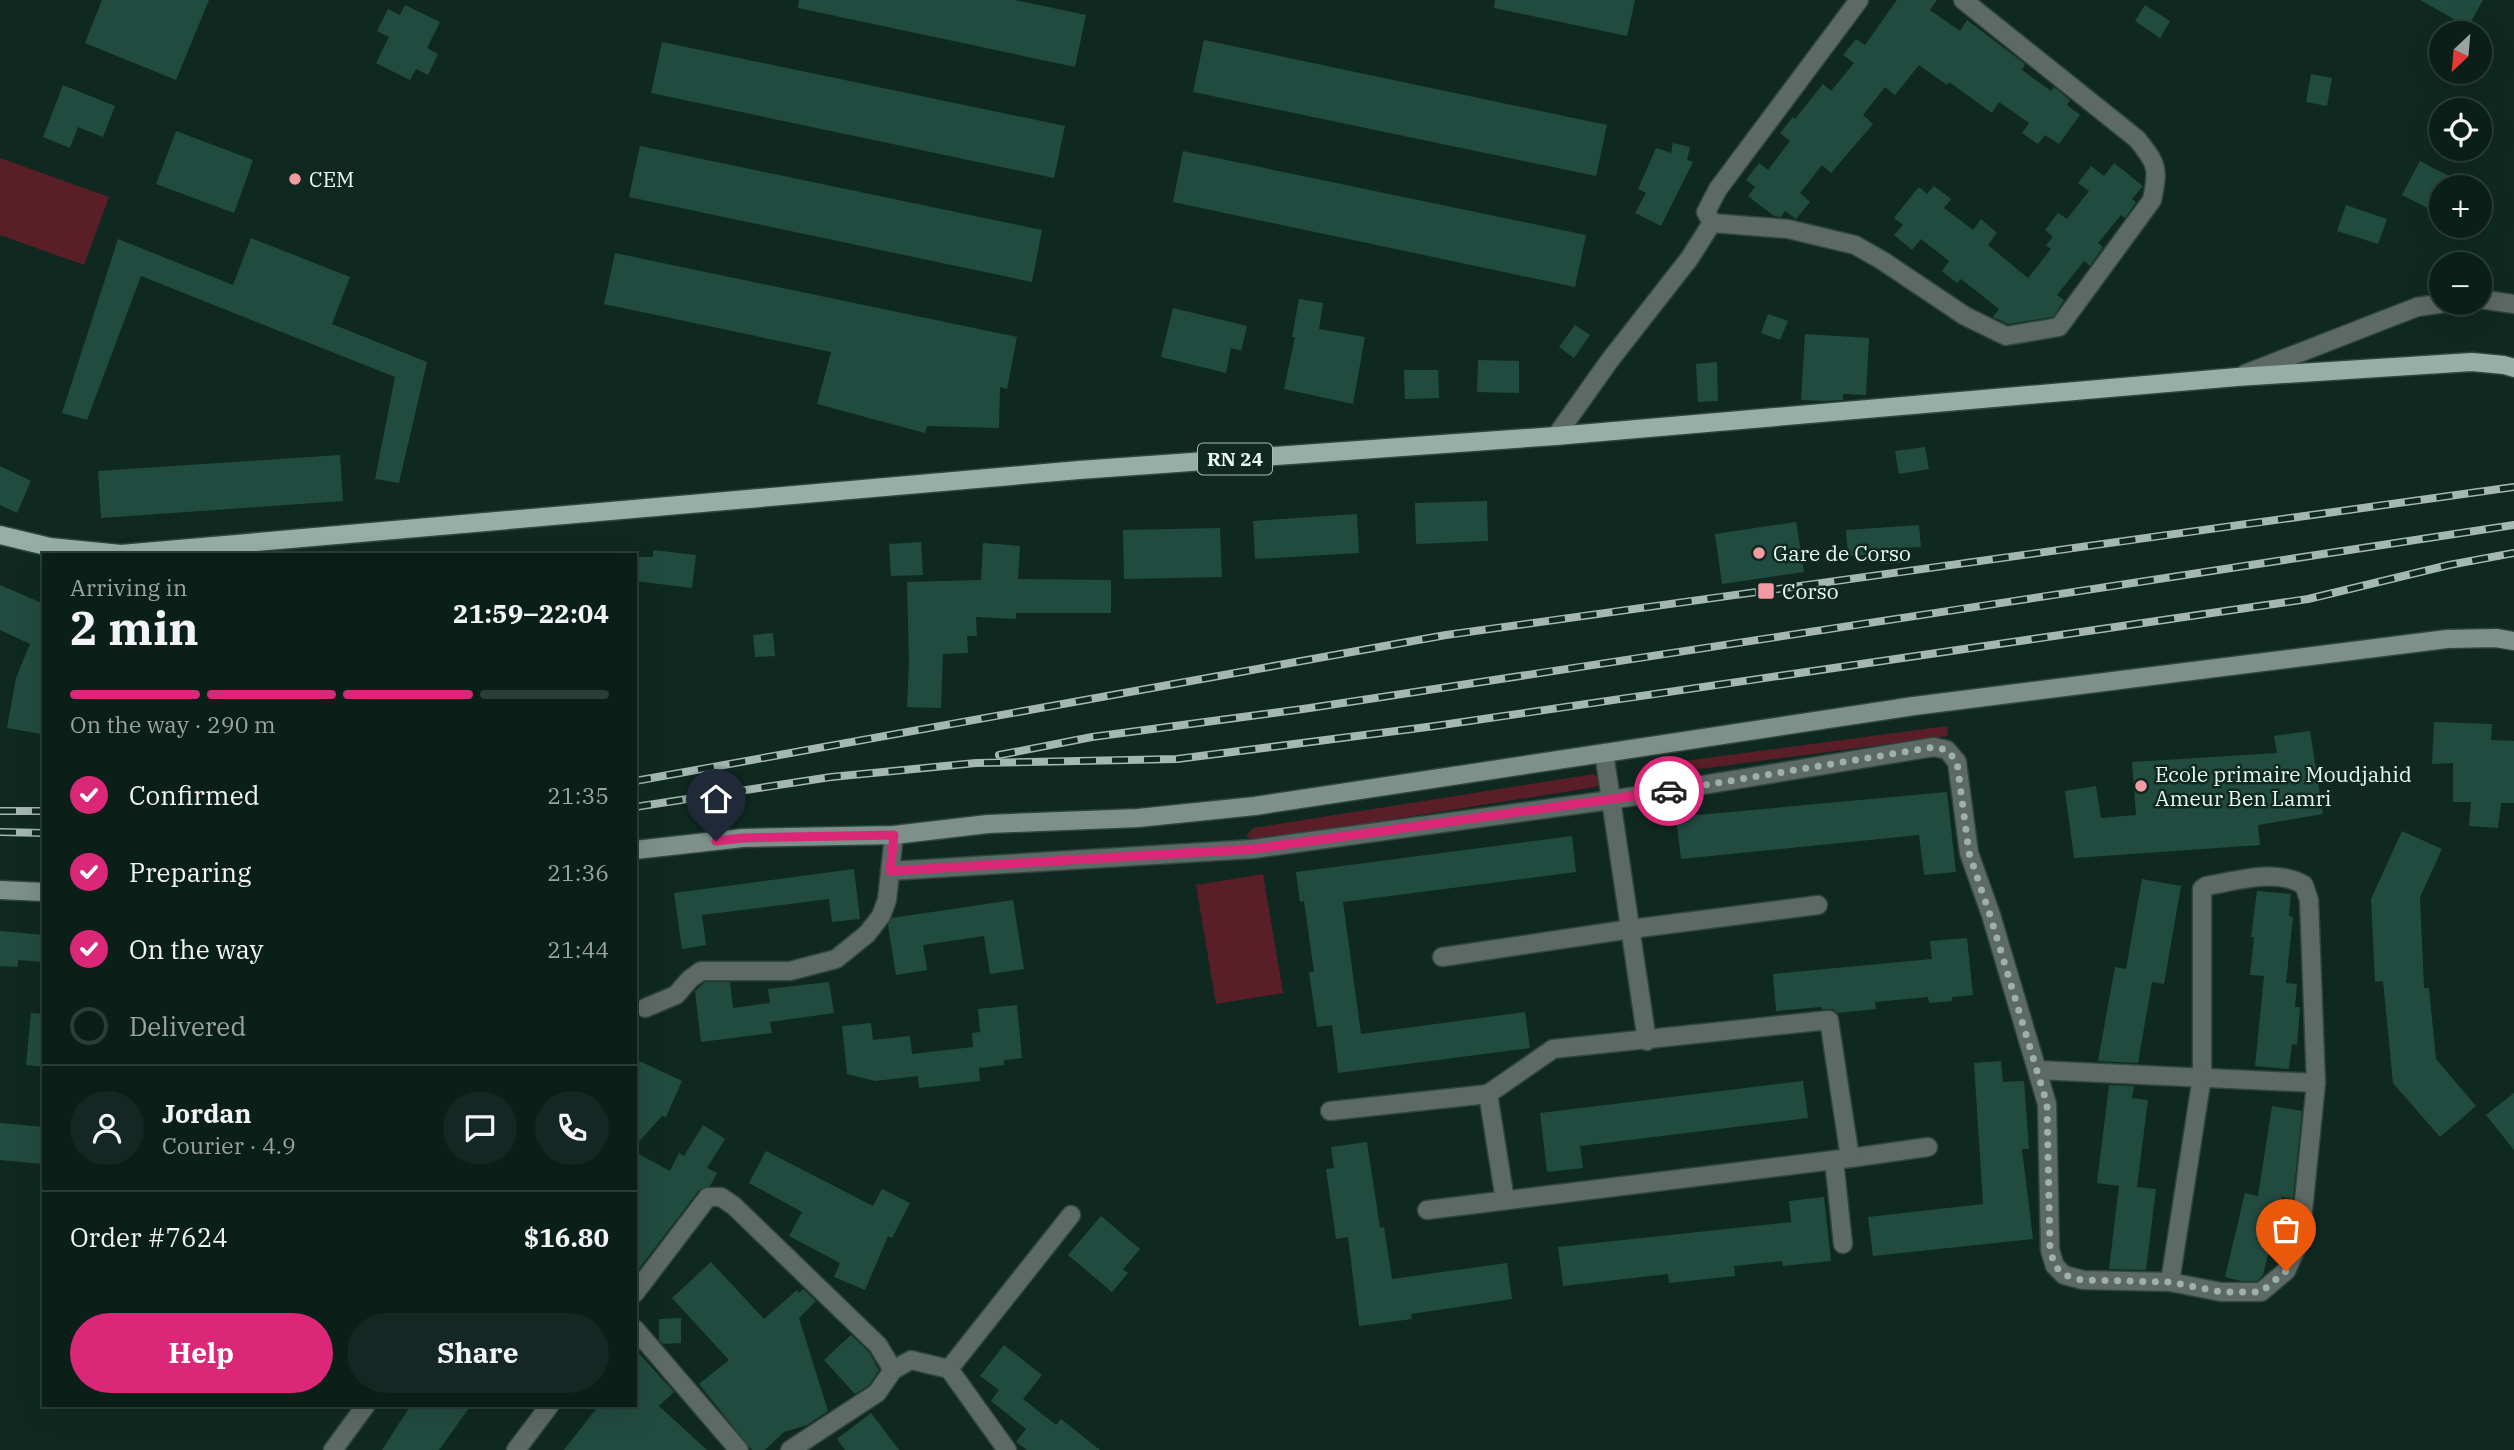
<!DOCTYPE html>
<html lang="en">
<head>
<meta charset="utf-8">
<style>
	body { margin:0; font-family:"IBM Plex Serif",serif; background:#142722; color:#f1f3f6; height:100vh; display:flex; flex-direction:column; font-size:26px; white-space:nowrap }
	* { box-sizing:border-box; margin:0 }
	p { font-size:23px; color:#9aa2a2 }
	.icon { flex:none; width:38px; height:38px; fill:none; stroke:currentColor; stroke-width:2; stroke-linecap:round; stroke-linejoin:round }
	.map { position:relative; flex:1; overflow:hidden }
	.sheet { position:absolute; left:42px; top:553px; width:595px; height:854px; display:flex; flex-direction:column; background:#0b1f19; border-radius:0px; box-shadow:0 7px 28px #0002,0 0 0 2px #2b3d38 }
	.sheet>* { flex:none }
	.needle { width:46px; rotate:206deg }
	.fabs { position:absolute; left:2429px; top:21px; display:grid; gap:14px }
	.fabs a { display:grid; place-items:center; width:63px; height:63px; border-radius:50%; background:#0b1f19; box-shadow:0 7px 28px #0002,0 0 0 2px #2b3d38; font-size:35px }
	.pin { position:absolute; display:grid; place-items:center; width:60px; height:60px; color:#fff; margin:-72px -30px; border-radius:50% 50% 50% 0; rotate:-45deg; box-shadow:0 0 7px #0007 }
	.pin .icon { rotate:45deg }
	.courier { position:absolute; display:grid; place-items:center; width:70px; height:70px; margin:-35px; border:5px solid #db2777; border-radius:50%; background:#fff; color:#222; box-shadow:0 2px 9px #0007 }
	.headline em { font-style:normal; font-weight:800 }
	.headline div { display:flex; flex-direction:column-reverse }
	.headline { display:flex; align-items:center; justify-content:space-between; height:119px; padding:0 28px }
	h1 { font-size:46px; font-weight:800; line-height:52px }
	.bar { display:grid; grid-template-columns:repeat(4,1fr); gap:10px 7px; align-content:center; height:84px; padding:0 28px }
	.bar i { height:9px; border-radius:5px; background:#2b3d38 }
	.bar .on { background:#db2777 }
	.bar p { grid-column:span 4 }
	.line { display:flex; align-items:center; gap:18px; padding:0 28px; border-top:2px solid #2b3d38 }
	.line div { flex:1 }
	.round { display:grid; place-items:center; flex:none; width:74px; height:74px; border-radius:37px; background:#142722 }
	ol { padding:0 28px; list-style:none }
	li { display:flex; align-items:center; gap:21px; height:77px }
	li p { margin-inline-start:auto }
	li .icon { padding:7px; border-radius:50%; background:#db2777; color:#fff; stroke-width:4 }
	li:last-child { color:#9aa2a2 }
	li i { width:38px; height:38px; border:4px solid #2b3d38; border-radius:50% }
	.cta { display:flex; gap:14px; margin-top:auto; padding:14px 28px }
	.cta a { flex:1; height:80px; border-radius:42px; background:#db2777; color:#fff; font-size:28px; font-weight:800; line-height:80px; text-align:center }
	.cta a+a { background:#142722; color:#f1f3f6 }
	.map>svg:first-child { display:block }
	.green { fill:#591e27 }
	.building { fill:#224b3f }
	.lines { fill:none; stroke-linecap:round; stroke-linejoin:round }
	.street-casing { stroke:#2e463e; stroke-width:21 }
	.secondary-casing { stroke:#2e463e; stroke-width:21 }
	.primary-casing { stroke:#2e463e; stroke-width:21 }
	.street { stroke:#5d6965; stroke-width:18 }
	.secondary { stroke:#7d918a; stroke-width:18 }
	.primary { stroke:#96afa6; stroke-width:18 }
	.rail-casing { stroke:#a4b7b1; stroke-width:8 }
	.rail { stroke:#0f2921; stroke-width:5; stroke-dasharray:16; stroke-linecap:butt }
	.done { stroke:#9db0aa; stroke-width:7; stroke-dasharray:0 12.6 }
	.route { stroke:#db2777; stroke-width:9 }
	.poi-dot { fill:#f49aa2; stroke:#0f2921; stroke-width:2.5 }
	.labels { text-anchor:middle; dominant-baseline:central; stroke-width:5; stroke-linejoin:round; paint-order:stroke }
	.shield { fill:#0f2921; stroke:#a8bab4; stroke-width:2 }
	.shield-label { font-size:19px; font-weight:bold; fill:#e9f8f3 }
	.poi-label { font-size:21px; fill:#e9f8f3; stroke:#0f2921; text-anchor:start }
</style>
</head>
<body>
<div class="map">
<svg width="2514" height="1450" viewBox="0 0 2514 1450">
	<rect width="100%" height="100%" fill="#0f2921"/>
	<g class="green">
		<path d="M 0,158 L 109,197 L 84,265 L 0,235 Z"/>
		<path d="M 1947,726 L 1948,736 L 1654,775 L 1649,770 L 1653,765 Z"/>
		<path d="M 1594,774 L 1600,779 L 1600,784 L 1596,787 L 1255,841 L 1246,836 L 1253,828 Z"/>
		<path d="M 1263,874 L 1283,993 L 1216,1004 L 1196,885 Z"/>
	</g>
	<g class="building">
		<path d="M 102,0 L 209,0 L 176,80 L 85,43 Z"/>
		<path d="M 799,0 L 1015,0 L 1086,15 L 1075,67 L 798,8 Z"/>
		<path d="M 1495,0 L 1635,0 L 1627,36 L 1494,8 Z"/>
		<path d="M 1897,0 L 1937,0 L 1930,10 L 1960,31 L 1967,20 L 2025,64 L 2022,70 L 2051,91 L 2054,87 L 2070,100 L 2067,105 L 2080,115 L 2059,144 L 2045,135 L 2038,144 L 2022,133 L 2029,123 L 1999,102 L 1992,113 L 1949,82 L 1947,85 L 1919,65 L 1895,95 L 1885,87 L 1863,115 L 1873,124 L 1831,173 L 1822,165 L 1800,193 L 1810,202 L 1796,219 L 1785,211 L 1781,217 L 1774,216 L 1748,196 L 1755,187 L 1746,180 L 1759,163 L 1768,170 L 1790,141 L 1780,133 L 1793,117 L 1795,119 L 1823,84 L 1831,91 L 1854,63 L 1843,55 L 1856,39 L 1865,45 Z"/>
		<path d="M 2420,0 L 2483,0 L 2468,27 Z"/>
		<path d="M 405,5 L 440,22 L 427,48 L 438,54 L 428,75 L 416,69 L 410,80 L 376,63 L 389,37 L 377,31 L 388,9 L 400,15 Z"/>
		<path d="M 2145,5 L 2170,21 L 2160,38 L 2135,21 Z"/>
		<path d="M 1204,40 L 1607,125 L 1596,176 L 1193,92 Z"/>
		<path d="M 662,42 L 1065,126 L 1054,178 L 651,93 Z"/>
		<path d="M 2311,74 L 2332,78 L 2327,106 L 2306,102 Z"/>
		<path d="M 63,85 L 115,106 L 103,137 L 78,127 L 70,148 L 43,137 Z"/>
		<path d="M 176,131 L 253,160 L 234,213 L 156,184 Z"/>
		<path d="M 1673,143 L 1690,147 L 1687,160 L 1693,162 L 1661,226 L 1635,213 L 1646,193 L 1638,189 L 1656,148 L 1671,153 Z"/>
		<path d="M 640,146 L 1042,230 L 1032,282 L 629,197 Z"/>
		<path d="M 1183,151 L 1586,235 L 1575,287 L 1173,202 Z"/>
		<path d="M 2420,161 L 2470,187 L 2441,187 L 2441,215 L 2402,195 Z"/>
		<path d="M 2114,163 L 2143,186 L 2132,199 L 2136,202 L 2125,218 L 2121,215 L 2098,243 L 2103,247 L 2090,266 L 2084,261 L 2057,295 L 2064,300 L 2053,317 L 2008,324 L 1993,317 L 1999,309 L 1961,279 L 1957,283 L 1942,271 L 1949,261 L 1921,239 L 1912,250 L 1894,235 L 1903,225 L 1894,218 L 1913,194 L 1919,187 L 1927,194 L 1934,186 L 1951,199 L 1944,208 L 1973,230 L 1981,219 L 1997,233 L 1988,245 L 2028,278 L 2051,249 L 2046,245 L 2053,237 L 2045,230 L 2058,213 L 2067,219 L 2089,191 L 2078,183 L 2091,166 L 2104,176 Z"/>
		<path d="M 2346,205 L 2387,219 L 2378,244 L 2337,231 Z"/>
		<path d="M 251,238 L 350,277 L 332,324 L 427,362 L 399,483 L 375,479 L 395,377 L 141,276 L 87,420 L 62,413 L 118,239 L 233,285 Z"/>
		<path d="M 615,253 L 1017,337 L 1007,389 L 1000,387 L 999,428 L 927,426 L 925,433 L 817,404 L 831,352 L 604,304 Z"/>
		<path d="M 1299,299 L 1323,303 L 1319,329 L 1365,337 L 1353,404 L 1284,389 L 1295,337 L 1292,337 Z"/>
		<path d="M 1173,308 L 1247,326 L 1241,351 L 1231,348 L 1226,373 L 1161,357 Z"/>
		<path d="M 1768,314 L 1788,321 L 1780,340 L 1761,333 Z"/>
		<path d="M 1575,325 L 1590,335 L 1574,358 L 1559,347 Z"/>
		<path d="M 1805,334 L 1869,338 L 1866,395 L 1843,394 L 1843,400 L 1825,401 L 1801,400 Z"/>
		<path d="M 1478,360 L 1519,361 L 1519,393 L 1477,392 Z"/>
		<path d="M 1717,362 L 1718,401 L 1698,402 L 1696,364 Z"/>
		<path d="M 1404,370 L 1438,370 L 1439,398 L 1405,399 Z"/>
		<path d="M 1925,447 L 1929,469 L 1899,474 L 1895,451 Z"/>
		<path d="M 340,455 L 343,501 L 101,518 L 98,471 Z"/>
		<path d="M 0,466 L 31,481 L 17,513 L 0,505 Z"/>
		<path d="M 1487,501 L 1488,541 L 1416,544 L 1415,503 Z"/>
		<path d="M 1357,514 L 1359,553 L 1255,559 L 1253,521 Z"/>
		<path d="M 1796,522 L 1804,572 L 1722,584 L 1715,534 Z"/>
		<path d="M 1919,525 L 1921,547 L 1900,548 L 1900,563 L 1882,564 L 1881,554 L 1848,556 L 1846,530 Z"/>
		<path d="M 1220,528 L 1222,577 L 1124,579 L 1123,530 Z"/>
		<path d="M 921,542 L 923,575 L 891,576 L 889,544 Z"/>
		<path d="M 983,543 L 1020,546 L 1018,579 L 1111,580 L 1111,613 L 1016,613 L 1016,619 L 976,617 L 977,636 L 967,636 L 968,653 L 943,654 L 941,708 L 907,707 L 909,661 L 907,582 L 981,580 Z"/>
		<path d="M 653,550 L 696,555 L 692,588 L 635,581 L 635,557 L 653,557 Z"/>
		<path d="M 0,585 L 44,604 L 44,719 L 41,734 L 7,728 L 16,678 L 30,644 L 0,630 Z"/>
		<path d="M 773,633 L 775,656 L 755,657 L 753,635 Z"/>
		<path d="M 2434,722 L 2492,724 L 2491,740 L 2514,741 L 2514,803 L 2501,803 L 2498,828 L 2469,826 L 2471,802 L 2453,802 L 2453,763 L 2432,764 Z"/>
		<path d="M 2310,731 L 2323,814 L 2258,825 L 2260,845 L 2074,858 L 2065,791 L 2096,786 L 2101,818 L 2136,815 L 2132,762 L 2277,753 L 2274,736 Z"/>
		<path d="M 1947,792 L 1956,872 L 1924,875 L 1919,835 L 1681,859 L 1676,817 Z"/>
		<path d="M 2402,831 L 2442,849 L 2420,897 L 2424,988 L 2429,988 L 2436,1059 L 2476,1106 L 2440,1137 L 2393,1083 L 2383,981 L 2375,982 L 2371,899 Z"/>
		<path d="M 1572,836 L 1576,872 L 1343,902 L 1361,1034 L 1525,1012 L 1530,1048 L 1338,1073 L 1332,1025 L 1317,1027 L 1309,972 L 1314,972 L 1304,901 L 1300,902 L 1296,872 Z"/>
		<path d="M 854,869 L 860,919 L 832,922 L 829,899 L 702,915 L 706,945 L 682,949 L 674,893 Z"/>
		<path d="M 2142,879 L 2181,886 L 2164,984 L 2152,982 L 2138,1063 L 2098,1061 L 2115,967 L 2126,969 Z"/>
		<path d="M 2257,891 L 2291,894 L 2289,916 L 2293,917 L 2286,983 L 2297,984 L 2295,1007 L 2300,1007 L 2297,1045 L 2292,1044 L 2289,1069 L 2255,1066 L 2264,976 L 2250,975 L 2254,937 L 2251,937 Z"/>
		<path d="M 1013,900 L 1024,969 L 990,974 L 984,936 L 923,945 L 927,970 L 896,975 L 888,925 L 892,918 Z"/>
		<path d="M 0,931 L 44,935 L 44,962 L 18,960 L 18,967 L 0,966 Z"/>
		<path d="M 1967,938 L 1973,995 L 1952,997 L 1952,1001 L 1929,1003 L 1928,997 L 1875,1002 L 1876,1009 L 1837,1013 L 1833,1009 L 1822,1009 L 1821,1007 L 1776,1011 L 1773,974 L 1932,959 L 1930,941 Z"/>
		<path d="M 705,982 L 730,982 L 733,1008 L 770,1003 L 768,989 L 829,982 L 834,1013 L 770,1022 L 772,1033 L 701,1042 L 695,991 Z"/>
		<path d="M 1017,1005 L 1022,1058 L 1004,1060 L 1004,1065 L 979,1068 L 980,1081 L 919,1088 L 918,1076 L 875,1081 L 847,1074 L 842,1026 L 871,1023 L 873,1040 L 910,1036 L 912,1054 L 973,1047 L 972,1033 L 980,1032 L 978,1009 Z"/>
		<path d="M 31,1013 L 44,1014 L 44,1067 L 26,1065 Z"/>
		<path d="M 635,1059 L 682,1081 L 666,1117 L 662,1116 L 635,1146 Z"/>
		<path d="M 2001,1061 L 2003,1082 L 2024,1081 L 2029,1149 L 2022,1149 L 2033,1239 L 1873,1256 L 1868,1217 L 1983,1204 L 1974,1063 Z"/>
		<path d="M 1803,1081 L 1808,1118 L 1580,1146 L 1583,1168 L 1547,1172 L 1540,1113 Z"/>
		<path d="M 2109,1085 L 2134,1086 L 2132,1098 L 2148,1100 L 2137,1187 L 2156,1189 L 2146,1270 L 2109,1269 L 2119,1186 L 2097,1183 Z"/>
		<path d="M 2514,1093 L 2514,1150 L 2486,1115 Z"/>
		<path d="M 2272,1106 L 2302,1111 L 2293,1199 L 2282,1197 L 2263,1275 L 2257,1281 L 2241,1281 L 2225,1277 L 2245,1193 L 2258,1196 Z"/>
		<path d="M 0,1123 L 44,1127 L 44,1164 L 0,1160 Z"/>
		<path d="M 703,1125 L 725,1139 L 707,1168 L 717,1173 L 710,1186 L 699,1190 L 635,1274 L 635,1152 L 670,1171 L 679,1153 L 684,1156 Z"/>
		<path d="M 1367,1142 L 1380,1228 L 1384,1227 L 1392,1279 L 1507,1263 L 1512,1299 L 1411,1314 L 1412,1319 L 1359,1326 L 1348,1237 L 1336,1239 L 1326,1169 L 1334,1168 L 1331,1147 Z"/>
		<path d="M 766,1151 L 873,1206 L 882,1189 L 910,1203 L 892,1238 L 888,1236 L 865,1290 L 834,1277 L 840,1263 L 789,1236 L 802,1212 L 749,1183 Z"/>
		<path d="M 1824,1197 L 1831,1261 L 1783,1266 L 1782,1261 L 1734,1266 L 1735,1276 L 1669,1283 L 1668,1274 L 1563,1286 L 1558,1247 L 1791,1222 L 1789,1201 Z"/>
		<path d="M 1101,1216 L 1140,1249 L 1123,1269 L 1128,1273 L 1112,1292 L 1068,1255 Z"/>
		<path d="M 711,1262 L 764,1319 L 797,1290 L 799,1293 L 803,1289 L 816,1301 L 799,1318 L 828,1411 L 807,1425 L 784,1432 L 765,1450 L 752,1450 L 699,1384 L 729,1360 L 672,1298 Z"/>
		<path d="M 681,1318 L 681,1343 L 663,1344 L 659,1340 L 659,1319 Z"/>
		<path d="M 851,1335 L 869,1352 L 879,1370 L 869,1385 L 855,1394 L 824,1360 Z"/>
		<path d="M 1004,1345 L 1042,1375 L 1023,1399 L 1056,1425 L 1061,1419 L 1100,1450 L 1027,1450 L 1016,1442 L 1026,1429 L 991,1401 L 999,1390 L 980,1376 Z"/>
		<path d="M 635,1349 L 674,1392 L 659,1406 L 707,1450 L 564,1450 L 599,1405 L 635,1405 Z"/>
		<path d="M 411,1405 L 471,1405 L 439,1450 L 382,1450 Z"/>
		<path d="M 871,1413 L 899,1450 L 845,1450 L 837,1439 Z"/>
	</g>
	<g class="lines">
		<g class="street-casing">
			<g id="street">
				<path d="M 1712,223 L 1788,229 L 1855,245 L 1883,261 L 1965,316 L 2006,336 L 2059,327 L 2152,200 C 2159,168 2157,164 2137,139 L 1963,0"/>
				<path d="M 1712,223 L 1706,212 L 1718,189 L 1859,0"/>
				<path d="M 2480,299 L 2514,304"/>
				<path d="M 2245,374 L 2417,307 L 2445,303"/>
				<path d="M 1556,436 L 1610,360 L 1689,259 L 1712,223"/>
				<path d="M 1604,753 L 1647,1041"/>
				<path d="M 890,871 L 1253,849 L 1611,800 L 1934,747 L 1947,750 L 1957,762 L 1969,853 L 1991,915 L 2047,1104 L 2050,1250 L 2055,1266 L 2064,1275 L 2083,1280 L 2170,1282 L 2221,1292 L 2261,1292 L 2286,1271 L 2300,1240 L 2316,1083 L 2309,900 L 2304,885 C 2276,868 2237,881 2206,886 L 2202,889 L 2202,1077 L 2170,1282"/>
				<path d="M 1442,957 L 1631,929 L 1818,905"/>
				<path d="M 645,1008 L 676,995 L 690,979 L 701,971 L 790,971 L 836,959 L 867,934 L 881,916 L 887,900 L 894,835"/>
				<path d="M 2037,1070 L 2316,1083"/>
				<path d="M 1330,1111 L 1488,1094"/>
				<path d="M 1850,1158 L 1928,1147"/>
				<path d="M 1834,1160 L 1843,1244"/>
				<path d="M 1427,1210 L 1850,1158 L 1829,1020 L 1553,1049 L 1488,1094 L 1505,1200"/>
				<path d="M 635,1293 L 708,1197 L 721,1197 L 734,1206 L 878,1345 L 893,1370 L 877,1393 L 790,1450"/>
				<path d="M 635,1329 L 739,1450"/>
				<path d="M 949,1369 L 1071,1215"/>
				<path d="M 893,1370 L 911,1360 L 949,1369 L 1007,1450"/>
				<path d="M 333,1450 L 366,1405"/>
				<path d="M 516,1450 L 550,1405"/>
			</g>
		</g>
		<g class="secondary-casing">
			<g id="secondary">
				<path d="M 635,850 L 743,838 L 894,835 L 988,824 L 1138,818 L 1255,806 L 1914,706 L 2447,639 L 2496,638 L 2514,641"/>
				<path d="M 0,890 L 44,892"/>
			</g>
		</g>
		<g class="primary-casing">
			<path id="primary" d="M 0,535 L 50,547 L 121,554 L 1079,470 L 1556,436 L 2237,377 L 2472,362 L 2504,365 L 2514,368"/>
		</g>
		<use href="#street" class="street"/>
		<use href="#secondary" class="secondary"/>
		<use href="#primary" class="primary"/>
		<g class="rail-casing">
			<g id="rail">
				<path d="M 999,755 L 1092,737 L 1303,709 L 2514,525"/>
				<path d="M 635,781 L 1446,635 L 2514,487"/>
				<path d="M 635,807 L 831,777 L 976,763 L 1177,759 L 1435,726 L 2308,599 L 2449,565 L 2514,553"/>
				<path d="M 0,811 L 44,811"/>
				<path d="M 0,832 L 44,833"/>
			</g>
		</g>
		<use href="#rail" class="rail"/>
	</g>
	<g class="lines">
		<path class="done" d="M 1669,791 L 1934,747 L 1947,750 L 1957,762 L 1969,853 L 1990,915 L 2047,1104 L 2050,1250 L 2055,1266 L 2064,1275 L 2082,1280 L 2170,1282 L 2221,1292 L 2261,1292 L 2286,1271"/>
		<path class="route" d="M 716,841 L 743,838 L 894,835 L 890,871 L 1253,849 L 1669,791"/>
	</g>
	<g class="poi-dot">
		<circle cx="295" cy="179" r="7"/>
		<circle cx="1759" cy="553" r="7"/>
		<rect x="1757" y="582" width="18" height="18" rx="3.5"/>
		<circle cx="2141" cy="786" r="7"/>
	</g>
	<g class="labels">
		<rect class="shield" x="1198" y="443.5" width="74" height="31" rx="5"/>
		<g class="shield-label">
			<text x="1235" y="459">RN 24</text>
		</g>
		<g class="poi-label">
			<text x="309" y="179">CEM</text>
			<text x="1773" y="553">Gare de Corso</text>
			<text x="1782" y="591">Corso</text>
			<text x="2155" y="774">Ecole primaire Moudjahid<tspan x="2155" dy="24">Ameur Ben Lamri</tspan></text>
		</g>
	</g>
</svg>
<div class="fabs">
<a><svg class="needle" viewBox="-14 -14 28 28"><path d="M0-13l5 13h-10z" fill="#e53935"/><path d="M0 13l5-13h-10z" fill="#9aa2a2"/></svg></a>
<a><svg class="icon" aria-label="locate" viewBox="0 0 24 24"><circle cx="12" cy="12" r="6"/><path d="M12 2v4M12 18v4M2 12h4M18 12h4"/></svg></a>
<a>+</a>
<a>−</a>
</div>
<div class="pin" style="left:2286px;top:1271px;background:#ea580c"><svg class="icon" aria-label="bag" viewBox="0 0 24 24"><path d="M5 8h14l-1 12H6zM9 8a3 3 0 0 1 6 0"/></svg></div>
<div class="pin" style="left:716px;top:841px;background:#1f2937"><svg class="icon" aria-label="home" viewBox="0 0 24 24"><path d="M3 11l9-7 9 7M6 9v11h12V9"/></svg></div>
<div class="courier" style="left:1669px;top:791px"><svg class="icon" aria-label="car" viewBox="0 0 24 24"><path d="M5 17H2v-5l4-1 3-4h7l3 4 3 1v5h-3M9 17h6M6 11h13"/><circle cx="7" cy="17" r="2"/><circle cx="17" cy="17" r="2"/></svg></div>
<section class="sheet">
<div class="headline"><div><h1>2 min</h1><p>Arriving in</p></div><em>21:59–22:04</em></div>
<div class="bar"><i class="on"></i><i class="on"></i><i class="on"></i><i></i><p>On the way · 290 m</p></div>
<ol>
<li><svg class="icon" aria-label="check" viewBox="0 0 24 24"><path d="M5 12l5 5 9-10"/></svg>Confirmed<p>21:35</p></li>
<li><svg class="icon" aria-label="check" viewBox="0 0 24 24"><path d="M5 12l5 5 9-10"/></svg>Preparing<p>21:36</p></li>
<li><svg class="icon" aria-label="check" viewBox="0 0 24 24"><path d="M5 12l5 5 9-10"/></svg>On the way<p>21:44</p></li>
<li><i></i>Delivered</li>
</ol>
<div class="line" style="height:126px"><a class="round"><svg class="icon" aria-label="person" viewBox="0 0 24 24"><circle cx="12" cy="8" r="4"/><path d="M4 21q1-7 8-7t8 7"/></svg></a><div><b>Jordan</b><p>Courier · 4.9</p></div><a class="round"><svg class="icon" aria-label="chat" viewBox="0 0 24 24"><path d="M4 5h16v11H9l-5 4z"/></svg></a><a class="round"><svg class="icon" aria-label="phone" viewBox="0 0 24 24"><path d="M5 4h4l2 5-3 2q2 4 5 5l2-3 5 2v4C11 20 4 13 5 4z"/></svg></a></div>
<div class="line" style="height:91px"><div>Order #7624</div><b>$16.80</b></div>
<div class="cta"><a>Help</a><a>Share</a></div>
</section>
</div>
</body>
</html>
